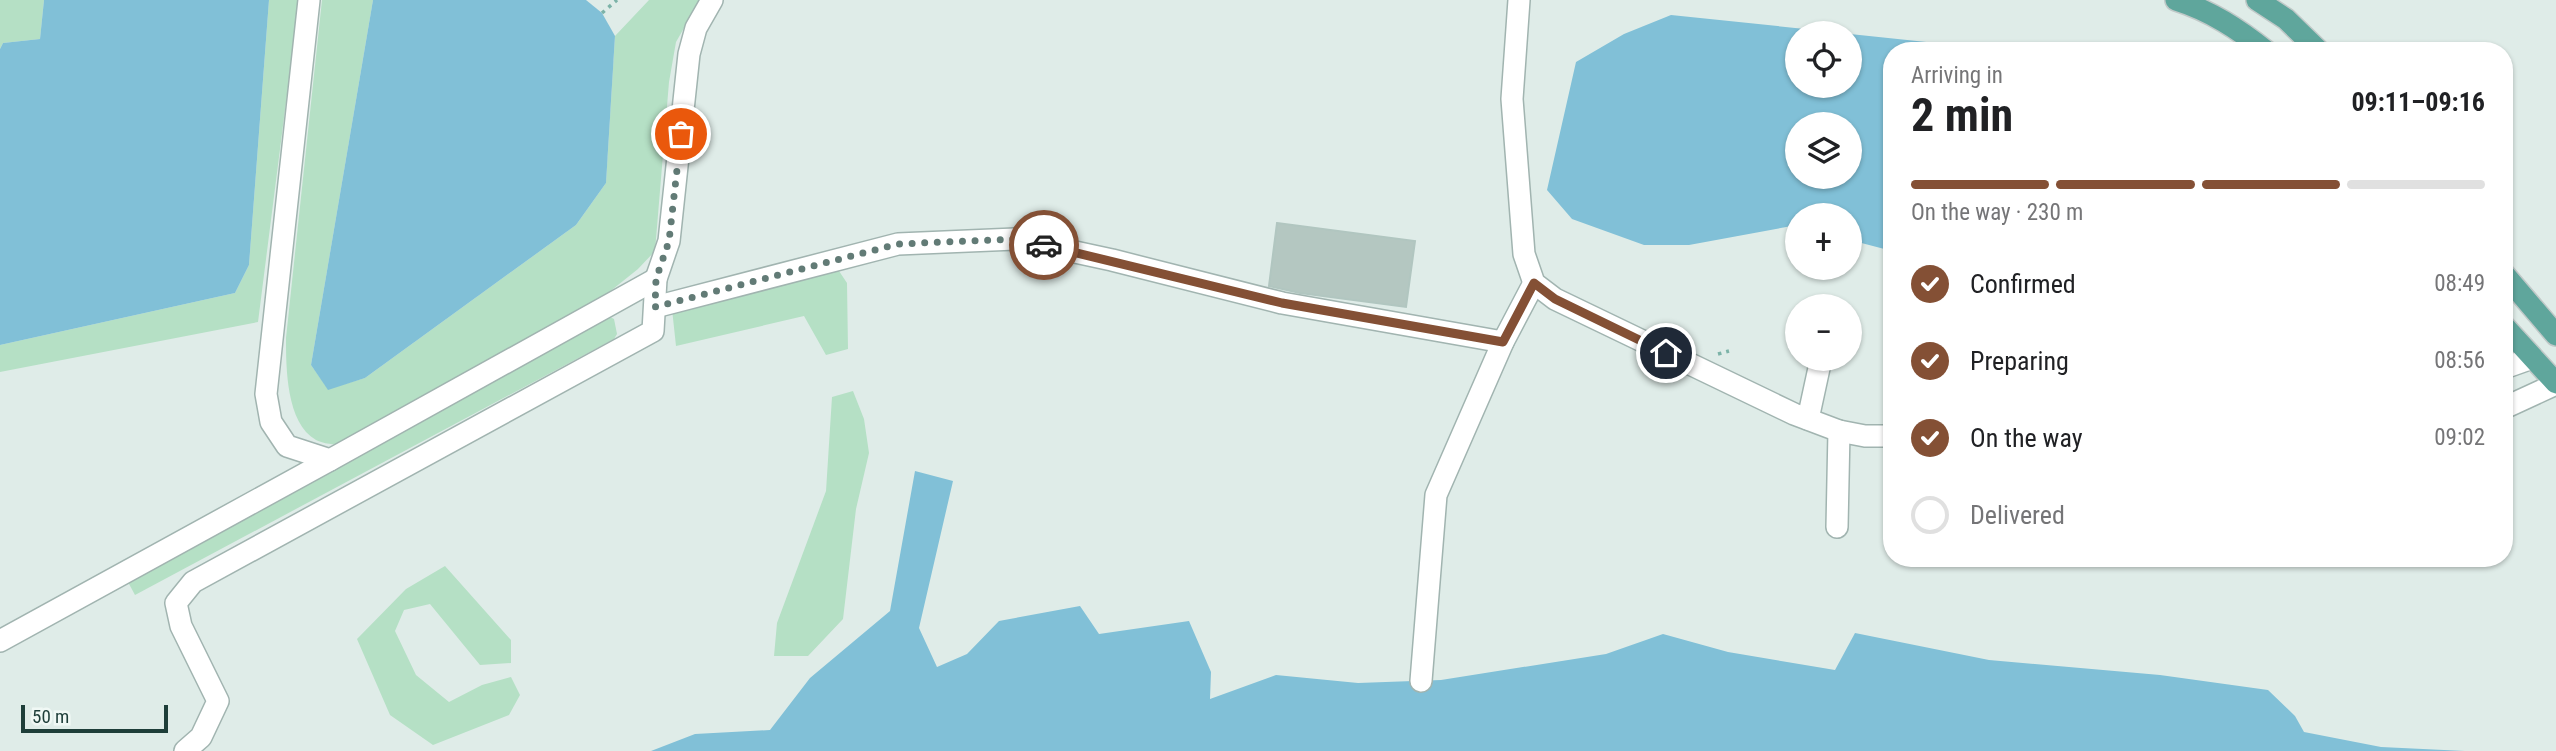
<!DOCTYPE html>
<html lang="en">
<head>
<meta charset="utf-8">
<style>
	body { margin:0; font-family:"Roboto Condensed",sans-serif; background:#f6f6f6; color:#202124; height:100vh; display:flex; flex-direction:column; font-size:26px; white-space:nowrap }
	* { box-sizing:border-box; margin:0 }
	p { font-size:23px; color:#757577 }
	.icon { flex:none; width:38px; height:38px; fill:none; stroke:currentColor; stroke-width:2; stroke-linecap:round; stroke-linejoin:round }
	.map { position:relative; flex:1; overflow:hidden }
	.panel { position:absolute; left:1883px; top:42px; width:630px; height:525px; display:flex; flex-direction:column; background:#fff; border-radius:28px; box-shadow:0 2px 5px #0004 }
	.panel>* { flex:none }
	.buttons { position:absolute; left:1785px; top:21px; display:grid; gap:14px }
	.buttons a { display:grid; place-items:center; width:77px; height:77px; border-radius:50%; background:#fff; box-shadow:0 2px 5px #0004; font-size:35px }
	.scale { position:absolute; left:21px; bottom:18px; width:147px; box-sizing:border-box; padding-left:7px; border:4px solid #1e3e39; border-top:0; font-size:19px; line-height:24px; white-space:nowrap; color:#1e3e39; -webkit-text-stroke:5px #f0f8f5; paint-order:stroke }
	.pin { position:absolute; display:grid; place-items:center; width:60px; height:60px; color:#fff; margin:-30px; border:4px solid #fff; border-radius:50%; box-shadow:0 2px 7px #0007 }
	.courier { position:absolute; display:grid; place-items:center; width:70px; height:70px; margin:-35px; border:5px solid #845035; border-radius:50%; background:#fff; color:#222; box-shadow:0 2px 9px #0007 }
	.head em { font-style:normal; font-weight:700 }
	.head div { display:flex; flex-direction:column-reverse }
	.head { display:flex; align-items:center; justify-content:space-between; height:119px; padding:0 28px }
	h1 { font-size:46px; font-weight:700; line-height:52px }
	.bar { display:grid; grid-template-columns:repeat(4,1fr); gap:10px 7px; align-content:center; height:84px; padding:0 28px }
	.bar i { height:9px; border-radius:5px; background:#e0e0e0 }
	.bar .selected { background:#845035 }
	.bar p { grid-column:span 4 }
	ol { padding:0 28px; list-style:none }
	li { display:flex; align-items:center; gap:21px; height:77px }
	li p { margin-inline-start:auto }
	li .icon { padding:7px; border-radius:50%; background:#845035; color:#fff; stroke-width:4 }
	li:last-child { color:#757577 }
	li i { width:38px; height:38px; border:4px solid #e0e0e0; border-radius:50% }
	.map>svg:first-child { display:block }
	.green { fill:#b5e0c5 }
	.water { fill:#81c0d7; fill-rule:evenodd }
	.building { fill:#b4c7c1; stroke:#b1c6c0; stroke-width:2 }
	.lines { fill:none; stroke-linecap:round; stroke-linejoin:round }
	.minor-casing { stroke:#a1b4b0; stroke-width:24 }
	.major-casing { stroke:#c0c9c8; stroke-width:24 }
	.path { stroke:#7cb3a8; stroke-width:3.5; stroke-dasharray:3.5 5; stroke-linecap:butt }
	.minor { stroke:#fff; stroke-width:21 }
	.major { stroke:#5fa69c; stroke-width:21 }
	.done { stroke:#627b76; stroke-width:7; stroke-dasharray:0 12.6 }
	.route { stroke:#845035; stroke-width:9 }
</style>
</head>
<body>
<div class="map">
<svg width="2556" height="751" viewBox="0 0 2556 751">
	<rect width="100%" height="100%" fill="#dfece8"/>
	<g class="green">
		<path d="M 0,0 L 44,0 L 40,39 L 3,43 L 0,49 Z"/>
		<path d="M 269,0 L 299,0 L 258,322 L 0,372 L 0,345 L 235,293 L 249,265 Z"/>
		<path d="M 322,0 L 373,0 L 311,365 L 328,389 L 365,378 L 576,225 L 606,183 L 615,36 L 649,0 L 700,0 L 676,42 L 669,82 L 655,251 L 638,269 L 593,305 L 343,446 C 335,444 323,444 316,440 C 286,423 286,367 286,338 Z"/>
		<path d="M 837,268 L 847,283 L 848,349 L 826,355 L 804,316 L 676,346 L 672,309 Z"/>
		<path d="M 606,315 L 614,319 L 617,334 L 614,339 L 135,595 L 128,582 Z"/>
		<path d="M 853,391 L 864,419 L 869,453 L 856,509 L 843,619 L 808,656 L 774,656 L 777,623 L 826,491 L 832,397 Z"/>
		<path d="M 445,566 L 511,640 L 511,663 L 480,665 L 430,604 L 404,610 L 395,631 L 416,675 L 449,702 L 482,685 L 511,677 L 520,695 L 509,715 L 433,745 L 390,715 L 357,639 L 406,589 Z"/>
	</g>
	<g class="water">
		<path d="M 44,0 L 269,0 L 249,265 L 235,293 L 0,345 L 0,49 L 3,43 L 40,39 Z"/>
		<path d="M 373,0 L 586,0 L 602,13 L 615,36 L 606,183 L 576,225 L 365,378 L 328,390 L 311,365 Z"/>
		<path d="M 1671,15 L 1844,33 L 1797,33 L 1797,86 L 1850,86 L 1850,34 L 2012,51 L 1892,51 L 1892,251 L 1850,240 L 1850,215 L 1797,215 L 1797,225 L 1689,245 L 1644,245 L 1572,219 L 1547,190 L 1576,62 L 1624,34 ZM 1797,124 L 1850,124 L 1850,177 L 1797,177 Z"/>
		<path d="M 915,471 L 953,481 L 919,628 L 937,667 L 967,654 L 999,621 L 1080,606 L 1099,634 L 1189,621 L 1211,672 L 1210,699 L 1276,675 L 1358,683 L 1441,680 L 1606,654 L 1663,634 L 1728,652 L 1835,670 L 1855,633 L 1989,660 L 2160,675 L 2268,690 L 2295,716 L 2304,732 L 2381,747 L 2465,751 L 651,751 L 695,734 L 770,730 L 810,678 L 890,611 Z"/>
	</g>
	<path class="building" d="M 1277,223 L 1415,241 L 1406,307 L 1300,293 L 1269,286 Z"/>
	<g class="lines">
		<g class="minor-casing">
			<g id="minor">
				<path d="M 309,0 L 266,394 L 271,422 L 287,446 L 330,460 L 656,279"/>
				<path d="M 1519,0 L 1512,99 L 1524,254 L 1534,283 L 1555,299 L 1794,414 L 1839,431 L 1865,436 L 1892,436"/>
				<path d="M 655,307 L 898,244 L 1015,239 L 1112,260 L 1282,303 L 1503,342"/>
				<path d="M 2504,368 L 2532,358"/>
				<path d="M 2504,408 L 2556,384"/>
				<path d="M 1808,419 L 1821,359"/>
				<path d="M 1837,527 L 1839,431"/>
				<path d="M 0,641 L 330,460"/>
				<path d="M 1421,681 L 1436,495 L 1503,342 L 1534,283"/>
				<path d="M 185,751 L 201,737 L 218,701 L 181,626 L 176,603 L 193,582 L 653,331 L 656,279 L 669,241 L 689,54 L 696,28 L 712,0"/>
			</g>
		</g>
		<g class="major-casing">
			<g id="major">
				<path d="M 2176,0 C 2211,11 2238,29 2266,51"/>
				<path d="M 2257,0 L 2286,19 L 2319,51"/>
				<path d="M 2504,274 L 2556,335"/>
				<path d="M 2504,326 L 2556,383"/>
			</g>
		</g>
		<g class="path">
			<path d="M 602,13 L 617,0"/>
			<path d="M 1718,354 L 1729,351"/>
		</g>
		<use href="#minor" class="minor"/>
		<use href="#major" class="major"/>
	</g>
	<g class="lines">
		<path class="done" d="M 681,134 L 669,241 L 656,279 L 655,307 L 898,244 L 1015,239 L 1044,245"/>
		<path class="route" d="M 1044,245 L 1282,303 L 1503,342 L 1534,283 L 1555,299 L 1666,353"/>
	</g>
</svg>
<div class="buttons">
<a><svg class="icon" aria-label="locate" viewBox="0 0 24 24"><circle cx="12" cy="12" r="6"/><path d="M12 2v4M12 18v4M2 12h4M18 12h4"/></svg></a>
<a><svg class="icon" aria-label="layers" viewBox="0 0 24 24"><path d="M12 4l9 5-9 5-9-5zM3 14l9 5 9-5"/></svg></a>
<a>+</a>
<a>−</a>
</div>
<div class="scale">50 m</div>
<div class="pin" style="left:681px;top:134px;background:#ea580c"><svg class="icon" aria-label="bag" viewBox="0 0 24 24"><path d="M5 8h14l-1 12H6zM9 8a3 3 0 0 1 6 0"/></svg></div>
<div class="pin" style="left:1666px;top:353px;background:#1f2937"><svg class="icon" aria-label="home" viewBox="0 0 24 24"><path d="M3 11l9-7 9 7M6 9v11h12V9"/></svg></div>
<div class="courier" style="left:1044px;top:245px"><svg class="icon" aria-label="car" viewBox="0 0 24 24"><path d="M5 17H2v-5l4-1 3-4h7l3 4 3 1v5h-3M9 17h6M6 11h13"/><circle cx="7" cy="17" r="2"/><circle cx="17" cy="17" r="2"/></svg></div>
<section class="panel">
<div class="head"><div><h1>2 min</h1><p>Arriving in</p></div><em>09:11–09:16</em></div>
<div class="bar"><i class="selected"></i><i class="selected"></i><i class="selected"></i><i></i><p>On the way · 230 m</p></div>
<ol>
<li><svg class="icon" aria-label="check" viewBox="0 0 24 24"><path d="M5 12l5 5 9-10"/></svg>Confirmed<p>08:49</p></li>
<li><svg class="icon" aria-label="check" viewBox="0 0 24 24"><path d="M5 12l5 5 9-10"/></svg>Preparing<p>08:56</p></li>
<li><svg class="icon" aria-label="check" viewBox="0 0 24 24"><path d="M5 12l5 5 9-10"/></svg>On the way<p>09:02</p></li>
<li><i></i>Delivered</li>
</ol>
</section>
</div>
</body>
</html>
